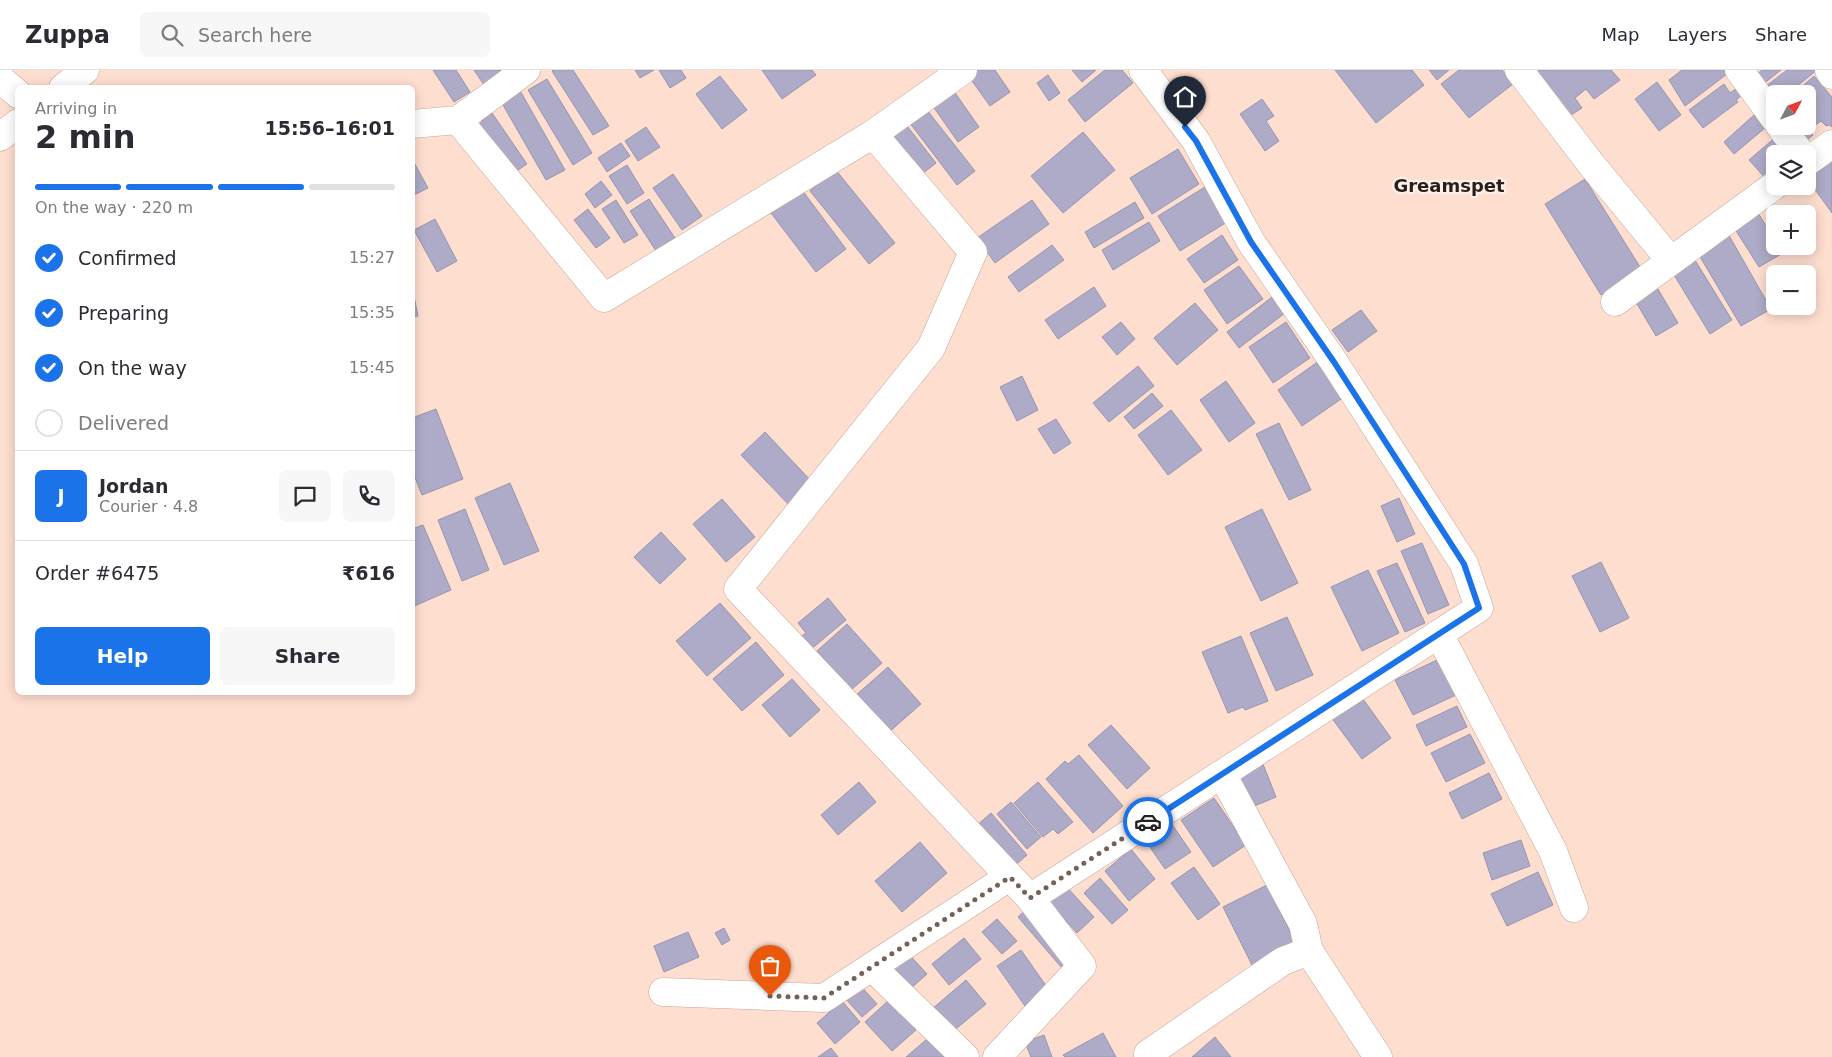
<!DOCTYPE html>
<html lang="en">
<head>
<meta charset="utf-8">
<style>
	body { margin:0; font-family:"DejaVu Sans",sans-serif; background:#f7f7f7; color:#2b2b33; height:100vh; display:flex; flex-direction:column; font-size:19px; white-space:nowrap }
	* { box-sizing:border-box; margin:0 }
	p { font-size:16px; color:#7c7c81 }
	.icon { flex:none; width:28px; height:28px; fill:none; stroke:currentColor; stroke-width:2; stroke-linecap:round; stroke-linejoin:round }
	.map { position:relative; flex:1; overflow:hidden }
	.details { position:absolute; left:15px; top:15px; width:400px; height:610px; display:flex; flex-direction:column; background:#fff; border-radius:8px; box-shadow:0 2px 12px #0003 }
	.details>* { flex:none }
	.needle { width:32px; rotate:49deg }
	.tools { position:absolute; left:1766px; top:15px; display:grid; gap:10px }
	.tools a { display:grid; place-items:center; width:50px; height:50px; border-radius:8px; background:#fff; box-shadow:0 2px 12px #0003; font-size:25px }
	.pin { position:absolute; display:grid; place-items:center; width:42px; height:42px; color:#fff; margin:-51px -21px; border-radius:50% 50% 50% 0; rotate:-45deg; box-shadow:0 0 5px #0007 }
	.pin .icon { rotate:45deg }
	.courier { position:absolute; display:grid; place-items:center; width:50px; height:50px; margin:-25px; border:4px solid #1a73e8; border-radius:50%; background:#fff; color:#222; box-shadow:0 1px 6px #0007 }
	.headline em { font-style:normal; font-weight:800 }
	.headline div { display:flex; flex-direction:column-reverse }
	.headline { display:flex; align-items:center; justify-content:space-between; height:85px; padding:0 20px }
	h1 { font-size:32px; font-weight:800; line-height:38px }
	.bar { display:grid; grid-template-columns:repeat(4,1fr); gap:8px 5px; align-content:center; height:60px; padding:0 20px }
	.bar i { height:6px; border-radius:4px; background:#e1e1e2 }
	.bar .selected { background:#1a73e8 }
	.bar p { grid-column:span 4 }
	.line { display:flex; align-items:center; gap:12px; padding:0 20px; border-top:1px solid #e1e1e2 }
	.line div { flex:1 }
	.round { display:grid; place-items:center; flex:none; width:52px; height:52px; border-radius:8px; background:#f7f7f7 }
	ol { padding:0 20px; list-style:none }
	li { display:flex; align-items:center; gap:15px; height:55px }
	li p { margin-inline-start:auto }
	li .icon { padding:5px; border-radius:50%; background:#1a73e8; color:#fff; stroke-width:4 }
	li:last-child { color:#7c7c81 }
	li i { width:28px; height:28px; border:2px solid #e1e1e2; border-radius:50% }
	.primary-button { display:flex; gap:10px; margin-top:auto; padding:10px 20px }
	.primary-button a { flex:1; height:58px; border-radius:8px; background:#1a73e8; color:#fff; font-size:20px; font-weight:800; line-height:58px; text-align:center }
	.primary-button a+a { background:#f7f7f7; color:#2b2b33 }
	header { display:flex; align-items:center; gap:30px; box-sizing:border-box; height:70px; padding:0 25px; background:#fff; border-bottom:1px solid #e1e1e2 }
	header strong { font-size:24px }
	nav { display:flex; gap:28px; margin-inline-start:auto; font-size:18px }
	.search { width:350px; height:45px; background:#f7f7f7; display:flex; align-items:center; gap:12px; box-sizing:border-box; padding:0 18px; border-radius:8px; color:#7c7c81; font-size:19px }
	.map>svg:first-child { display:block }
	.building { fill:#aeabc8; stroke:#9895b1 }
	.lines { fill:none; stroke-linecap:round; stroke-linejoin:round }
	.street-casing { stroke:#c6a89a; stroke-width:29 }
	.highway-casing { stroke:#c6a89a; stroke-width:29 }
	.street { stroke:#fff; stroke-width:28 }
	.highway { stroke:#fff; stroke-width:28 }
	.done { stroke:#746158; stroke-width:5; stroke-dasharray:0 9 }
	.route { stroke:#1a73e8; stroke-width:6 }
	.labels { text-anchor:middle; dominant-baseline:central; stroke-width:4.5; stroke-linejoin:round; paint-order:stroke }
	.neighbourhood-label { font-size:18px; font-weight:bold; fill:#291e18; stroke:#fdf0ea }
</style>
</head>
<body>
<header>
<strong>Zuppa</strong>
<div class="search"><svg class="icon" aria-label="search" viewBox="0 0 24 24"><circle cx="10" cy="10" r="6"/><path d="M15 15l6 6"/></svg>Search here</div>
<nav><a>Map</a><a>Layers</a><a>Share</a></nav>
</header>
<div class="map">
<svg width="1832" height="987" viewBox="0 0 1832 987">
	<rect width="100%" height="100%" fill="#fedecf"/>
	<g class="building">
		<path d="M 433,0 L 456,0 L 470,22 L 454,32 Z"/>
		<path d="M 474,0 L 508,0 L 484,15 Z"/>
		<path d="M 553,0 L 573,0 L 609,56 L 593,65 L 552,1 Z"/>
		<path d="M 635,0 L 654,0 L 640,8 Z"/>
		<path d="M 659,0 L 681,0 L 686,8 L 670,18 Z"/>
		<path d="M 762,0 L 812,0 L 816,5 L 782,29 Z"/>
		<path d="M 973,0 L 995,0 L 1010,22 L 990,36 L 967,4 Z"/>
		<path d="M 1072,0 L 1096,0 L 1082,12 Z"/>
		<path d="M 1105,0 L 1122,0 L 1133,13 L 1085,52 L 1068,30 Z"/>
		<path d="M 1335,0 L 1412,0 L 1424,15 L 1376,53 Z"/>
		<path d="M 1429,0 L 1449,0 L 1437,10 Z"/>
		<path d="M 1459,0 L 1502,0 L 1513,14 L 1469,48 L 1441,14 Z"/>
		<path d="M 1540,0 L 1611,0 L 1620,10 L 1594,29 L 1586,19 L 1575,28 L 1582,38 L 1571,45 L 1537,2 Z"/>
		<path d="M 1682,0 L 1723,0 L 1727,4 L 1685,36 L 1669,10 Z"/>
		<path d="M 1762,0 L 1781,0 L 1763,14 L 1756,5 Z"/>
		<path d="M 1787,0 L 1817,0 L 1787,24 L 1775,24 L 1775,30 L 1765,17 Z"/>
		<path d="M 1048,5 L 1060,23 L 1049,31 L 1037,13 Z"/>
		<path d="M 720,6 L 747,40 L 722,59 L 696,24 Z"/>
		<path d="M 1814,6 L 1832,27 L 1832,57 L 1829,55 L 1826,56 L 1821,51 L 1809,59 L 1813,65 L 1807,70 L 1796,56 L 1808,56 L 1808,24 L 1794,24 Z"/>
		<path d="M 547,9 L 592,83 L 573,95 L 528,20 Z"/>
		<path d="M 1657,12 L 1681,45 L 1659,61 L 1635,29 Z"/>
		<path d="M 1724,14 L 1730,23 L 1737,18 L 1742,25 L 1736,30 L 1738,32 L 1703,58 L 1689,40 Z"/>
		<path d="M 518,17 L 565,100 L 546,110 L 499,28 Z"/>
		<path d="M 951,17 L 979,57 L 958,72 L 930,32 Z"/>
		<path d="M 1262,29 L 1274,46 L 1266,51 L 1279,71 L 1265,81 L 1240,44 Z"/>
		<path d="M 923,35 L 975,101 L 957,115 L 906,48 Z"/>
		<path d="M 490,40 L 527,94 L 509,106 L 478,57 Z"/>
		<path d="M 1754,45 L 1765,58 L 1734,84 L 1724,72 Z"/>
		<path d="M 900,47 L 936,93 L 917,108 L 882,62 Z"/>
		<path d="M 646,57 L 660,77 L 638,91 L 625,71 Z"/>
		<path d="M 1083,62 L 1115,100 L 1063,143 L 1031,106 Z"/>
		<path d="M 1777,66 L 1792,84 L 1775,84 L 1775,103 L 1767,110 L 1749,90 Z"/>
		<path d="M 621,73 L 630,86 L 607,102 L 598,88 Z"/>
		<path d="M 1178,79 L 1199,114 L 1152,144 L 1130,108 Z"/>
		<path d="M 1832,87 L 1832,143 L 1808,110 L 1808,105 Z"/>
		<path d="M 412,89 L 428,118 L 412,126 Z"/>
		<path d="M 627,95 L 644,123 L 627,134 L 609,106 Z"/>
		<path d="M 835,99 L 895,173 L 869,194 L 810,121 Z"/>
		<path d="M 673,104 L 702,146 L 682,160 L 653,118 Z"/>
		<path d="M 1585,109 L 1642,200 L 1601,225 L 1545,134 Z"/>
		<path d="M 601,111 L 612,125 L 595,138 L 585,124 Z"/>
		<path d="M 1205,117 L 1227,152 L 1180,181 L 1158,146 Z"/>
		<path d="M 802,120 L 846,179 L 816,202 L 771,143 Z"/>
		<path d="M 649,129 L 675,168 L 656,181 L 630,141 Z"/>
		<path d="M 616,130 L 638,165 L 624,173 L 602,139 Z"/>
		<path d="M 1032,130 L 1049,154 L 995,193 L 977,168 Z"/>
		<path d="M 1135,132 L 1144,148 L 1094,178 L 1085,162 Z"/>
		<path d="M 588,139 L 610,168 L 596,178 L 574,150 Z"/>
		<path d="M 1757,141 L 1775,171 L 1775,176 L 1778,176 L 1783,183 L 1759,197 L 1733,156 Z"/>
		<path d="M 435,149 L 457,191 L 437,202 L 414,160 Z"/>
		<path d="M 1149,152 L 1160,171 L 1113,200 L 1102,180 Z"/>
		<path d="M 1727,162 L 1771,239 L 1741,256 L 1696,180 Z"/>
		<path d="M 1222,165 L 1238,190 L 1204,213 L 1187,189 Z"/>
		<path d="M 1052,175 L 1064,190 L 1019,222 L 1008,207 Z"/>
		<path d="M 1693,187 L 1732,250 L 1710,264 L 1671,200 Z"/>
		<path d="M 1239,196 L 1263,229 L 1227,254 L 1204,220 Z"/>
		<path d="M 1652,209 L 1678,253 L 1656,266 L 1630,222 Z"/>
		<path d="M 412,216 L 418,246 L 412,247 Z"/>
		<path d="M 1094,217 L 1106,236 L 1058,269 L 1045,250 Z"/>
		<path d="M 1272,227 L 1285,243 L 1239,278 L 1227,262 Z"/>
		<path d="M 1195,233 L 1218,260 L 1177,295 L 1154,268 Z"/>
		<path d="M 1361,240 L 1377,261 L 1348,282 L 1332,260 Z"/>
		<path d="M 1121,252 L 1135,269 L 1117,285 L 1102,267 Z"/>
		<path d="M 1286,252 L 1310,288 L 1273,313 L 1249,277 Z"/>
		<path d="M 1319,291 L 1344,327 L 1302,356 L 1278,320 Z"/>
		<path d="M 1138,296 L 1154,316 L 1109,352 L 1093,333 Z"/>
		<path d="M 1022,306 L 1038,340 L 1017,351 L 1000,317 Z"/>
		<path d="M 1226,311 L 1255,353 L 1229,372 L 1200,330 Z"/>
		<path d="M 1152,323 L 1163,336 L 1134,359 L 1124,347 Z"/>
		<path d="M 436,339 L 463,409 L 422,425 L 412,400 L 412,348 Z"/>
		<path d="M 1171,340 L 1202,380 L 1168,405 L 1138,365 Z"/>
		<path d="M 1056,349 L 1071,373 L 1054,384 L 1038,359 Z"/>
		<path d="M 1279,353 L 1311,420 L 1289,430 L 1256,364 Z"/>
		<path d="M 765,362 L 813,413 L 790,436 L 741,385 Z"/>
		<path d="M 510,413 L 539,481 L 504,495 L 475,428 Z"/>
		<path d="M 1399,428 L 1415,464 L 1397,472 L 1381,436 Z"/>
		<path d="M 722,429 L 755,467 L 726,492 L 693,454 Z"/>
		<path d="M 465,439 L 489,500 L 462,511 L 438,450 Z"/>
		<path d="M 1262,439 L 1298,513 L 1261,531 L 1225,457 Z"/>
		<path d="M 423,455 L 451,520 L 412,537 L 412,459 Z"/>
		<path d="M 661,462 L 686,489 L 660,514 L 634,487 Z"/>
		<path d="M 1422,473 L 1449,535 L 1428,544 L 1401,481 Z"/>
		<path d="M 1601,492 L 1629,548 L 1600,562 L 1572,506 Z"/>
		<path d="M 1397,493 L 1425,553 L 1405,562 L 1377,501 Z"/>
		<path d="M 1368,500 L 1399,563 L 1362,581 L 1331,517 Z"/>
		<path d="M 828,528 L 846,550 L 810,580 L 800,567 L 806,563 L 798,553 Z"/>
		<path d="M 720,533 L 751,568 L 707,606 L 676,571 Z"/>
		<path d="M 1287,547 L 1313,605 L 1276,621 L 1250,563 Z"/>
		<path d="M 847,554 L 882,593 L 851,620 L 817,581 Z"/>
		<path d="M 1241,566 L 1268,631 L 1245,640 L 1243,637 L 1228,643 L 1202,582 Z"/>
		<path d="M 756,572 L 784,605 L 742,641 L 713,609 Z"/>
		<path d="M 1439,589 L 1456,625 L 1413,645 L 1395,610 Z"/>
		<path d="M 888,597 L 921,634 L 888,663 L 855,626 Z"/>
		<path d="M 792,609 L 820,640 L 790,667 L 762,635 Z"/>
		<path d="M 1358,622 L 1391,668 L 1362,689 L 1328,643 Z"/>
		<path d="M 1457,636 L 1467,657 L 1426,676 L 1416,655 Z"/>
		<path d="M 1111,655 L 1150,698 L 1127,719 L 1088,675 Z"/>
		<path d="M 1470,664 L 1485,693 L 1446,712 L 1431,683 Z"/>
		<path d="M 1079,685 L 1123,736 L 1093,763 L 1046,709 L 1065,691 L 1068,694 Z"/>
		<path d="M 1261,689 L 1276,727 L 1252,737 L 1236,699 Z"/>
		<path d="M 1489,703 L 1502,729 L 1462,749 L 1449,723 Z"/>
		<path d="M 859,712 L 876,732 L 838,765 L 821,745 Z"/>
		<path d="M 1038,712 L 1073,752 L 1058,764 L 1053,759 L 1043,767 L 1014,733 Z"/>
		<path d="M 1214,728 L 1246,775 L 1213,797 L 1181,750 Z"/>
		<path d="M 1011,732 L 1041,767 L 1027,779 L 997,744 Z"/>
		<path d="M 991,743 L 1027,785 L 1011,799 L 975,757 Z"/>
		<path d="M 1167,747 L 1191,782 L 1165,799 L 1141,764 Z"/>
		<path d="M 1521,770 L 1530,796 L 1492,810 L 1483,783 Z"/>
		<path d="M 920,772 L 947,803 L 902,842 L 875,811 Z"/>
		<path d="M 1131,779 L 1155,809 L 1129,831 L 1105,801 Z"/>
		<path d="M 1194,797 L 1220,834 L 1198,850 L 1171,813 Z"/>
		<path d="M 1538,802 L 1553,835 L 1507,856 L 1491,824 Z"/>
		<path d="M 1100,808 L 1128,840 L 1112,854 L 1084,823 Z"/>
		<path d="M 1065,815 L 1094,847 L 1077,863 L 1048,831 Z"/>
		<path d="M 1267,815 L 1303,888 L 1259,909 L 1223,837 Z"/>
		<path d="M 1029,837 L 1073,889 L 1062,898 L 1018,847 Z"/>
		<path d="M 997,849 L 1017,871 L 1002,884 L 982,862 Z"/>
		<path d="M 724,858 L 730,870 L 722,875 L 715,863 Z"/>
		<path d="M 688,862 L 699,887 L 664,902 L 654,876 Z"/>
		<path d="M 964,868 L 981,889 L 949,915 L 932,894 Z"/>
		<path d="M 1021,880 L 1049,920 L 1025,936 L 997,896 Z"/>
		<path d="M 906,881 L 927,904 L 909,920 L 888,897 Z"/>
		<path d="M 966,910 L 986,934 L 951,963 L 932,939 Z"/>
		<path d="M 859,914 L 877,934 L 862,947 L 844,927 Z"/>
		<path d="M 889,930 L 916,960 L 892,981 L 865,952 Z"/>
		<path d="M 842,931 L 860,952 L 835,974 L 817,953 Z"/>
		<path d="M 1103,963 L 1116,987 L 1065,987 L 1063,985 Z"/>
		<path d="M 933,964 L 949,987 L 906,987 Z"/>
		<path d="M 1044,965 L 1052,987 L 1031,987 L 1025,972 Z"/>
		<path d="M 1215,967 L 1231,987 L 1192,987 Z"/>
		<path d="M 831,978 L 838,987 L 818,987 Z"/>
	</g>
	<g class="lines">
		<g class="street-casing">
			<g id="street">
				<path d="M 963,0 L 873,64 L 973,182 L 931,278 L 738,519 L 1030,828 L 1479,538 L 1464,494 L 1334,292 L 1251,172 L 1196,71 L 1143,0"/>
				<path d="M 1519,0 L 1591,94 L 1671,191"/>
				<path d="M 1739,0 L 1775,49"/>
				<path d="M 1829,0 L 1832,5"/>
				<path d="M 0,9 L 18,24"/>
				<path d="M 458,50 L 604,228 L 873,64"/>
				<path d="M 412,54 L 458,50 L 526,0"/>
				<path d="M 1780,56 L 1801,84"/>
				<path d="M 1808,91 L 1832,74"/>
				<path d="M 1615,232 L 1775,115"/>
				<path d="M 1439,564 L 1553,781 L 1574,838"/>
				<path d="M 1222,704 L 1303,854 L 1309,881 L 1378,987"/>
				<path d="M 872,897 L 965,987"/>
				<path d="M 663,922 L 824,928 L 1009,807"/>
				<path d="M 997,987 L 1082,896 L 1030,828"/>
				<path d="M 1148,987 L 1148,984 L 1283,891 L 1309,881"/>
			</g>
		</g>
		<g class="highway-casing">
			<g id="highway">
				<path d="M 63,18 L 85,0"/>
				<path d="M 0,67 L 18,53"/>
			</g>
		</g>
		<use href="#street" class="street"/>
		<use href="#highway" class="highway"/>
	</g>
	<g class="lines">
		<path class="done" d="M 770,926 L 824,928 L 1010,807 L 1030,828 L 1148,752"/>
		<path class="route" d="M 1148,752 L 1479,538 L 1464,494 L 1334,292 L 1251,172 L 1196,71 L 1185,57"/>
	</g>
	<g class="labels">
		<g class="neighbourhood-label">
			<text x="1449" y="115">Greamspet</text>
		</g>
	</g>
</svg>
<div class="tools">
<a><svg class="needle" viewBox="-14 -14 28 28"><path d="M0-13l5 13h-10z" fill="#e53935"/><path d="M0 13l5-13h-10z" fill="#7c7c81"/></svg></a>
<a><svg class="icon" aria-label="layers" viewBox="0 0 24 24"><path d="M12 4l9 5-9 5-9-5zM3 14l9 5 9-5"/></svg></a>
<a>+</a>
<a>−</a>
</div>
<div class="pin" style="left:770px;top:926px;background:#ea580c"><svg class="icon" aria-label="bag" viewBox="0 0 24 24"><path d="M5 8h14l-1 12H6zM9 8a3 3 0 0 1 6 0"/></svg></div>
<div class="pin" style="left:1185px;top:57px;background:#1f2937"><svg class="icon" aria-label="home" viewBox="0 0 24 24"><path d="M3 11l9-7 9 7M6 9v11h12V9"/></svg></div>
<div class="courier" style="left:1148px;top:752px"><svg class="icon" aria-label="car" viewBox="0 0 24 24"><path d="M5 17H2v-5l4-1 3-4h7l3 4 3 1v5h-3M9 17h6M6 11h13"/><circle cx="7" cy="17" r="2"/><circle cx="17" cy="17" r="2"/></svg></div>
<section class="details">
<div class="headline"><div><h1>2 min</h1><p>Arriving in</p></div><em>15:56–16:01</em></div>
<div class="bar"><i class="selected"></i><i class="selected"></i><i class="selected"></i><i></i><p>On the way · 220 m</p></div>
<ol>
<li><svg class="icon" aria-label="check" viewBox="0 0 24 24"><path d="M5 12l5 5 9-10"/></svg>Confirmed<p>15:27</p></li>
<li><svg class="icon" aria-label="check" viewBox="0 0 24 24"><path d="M5 12l5 5 9-10"/></svg>Preparing<p>15:35</p></li>
<li><svg class="icon" aria-label="check" viewBox="0 0 24 24"><path d="M5 12l5 5 9-10"/></svg>On the way<p>15:45</p></li>
<li><i></i>Delivered</li>
</ol>
<div class="line" style="height:90px"><b class="round" style="background:#1a73e8;color:#fff">J</b><div><b>Jordan</b><p>Courier · 4.8</p></div><a class="round"><svg class="icon" aria-label="chat" viewBox="0 0 24 24"><path d="M4 5h16v11H9l-5 4z"/></svg></a><a class="round"><svg class="icon" aria-label="phone" viewBox="0 0 24 24"><path d="M5 4h4l2 5-3 2q2 4 5 5l2-3 5 2v4C11 20 4 13 5 4z"/></svg></a></div>
<div class="line" style="height:65px"><div>Order #6475</div><b>₹616</b></div>
<div class="primary-button"><a>Help</a><a>Share</a></div>
</section>
</div>
</body>
</html>
